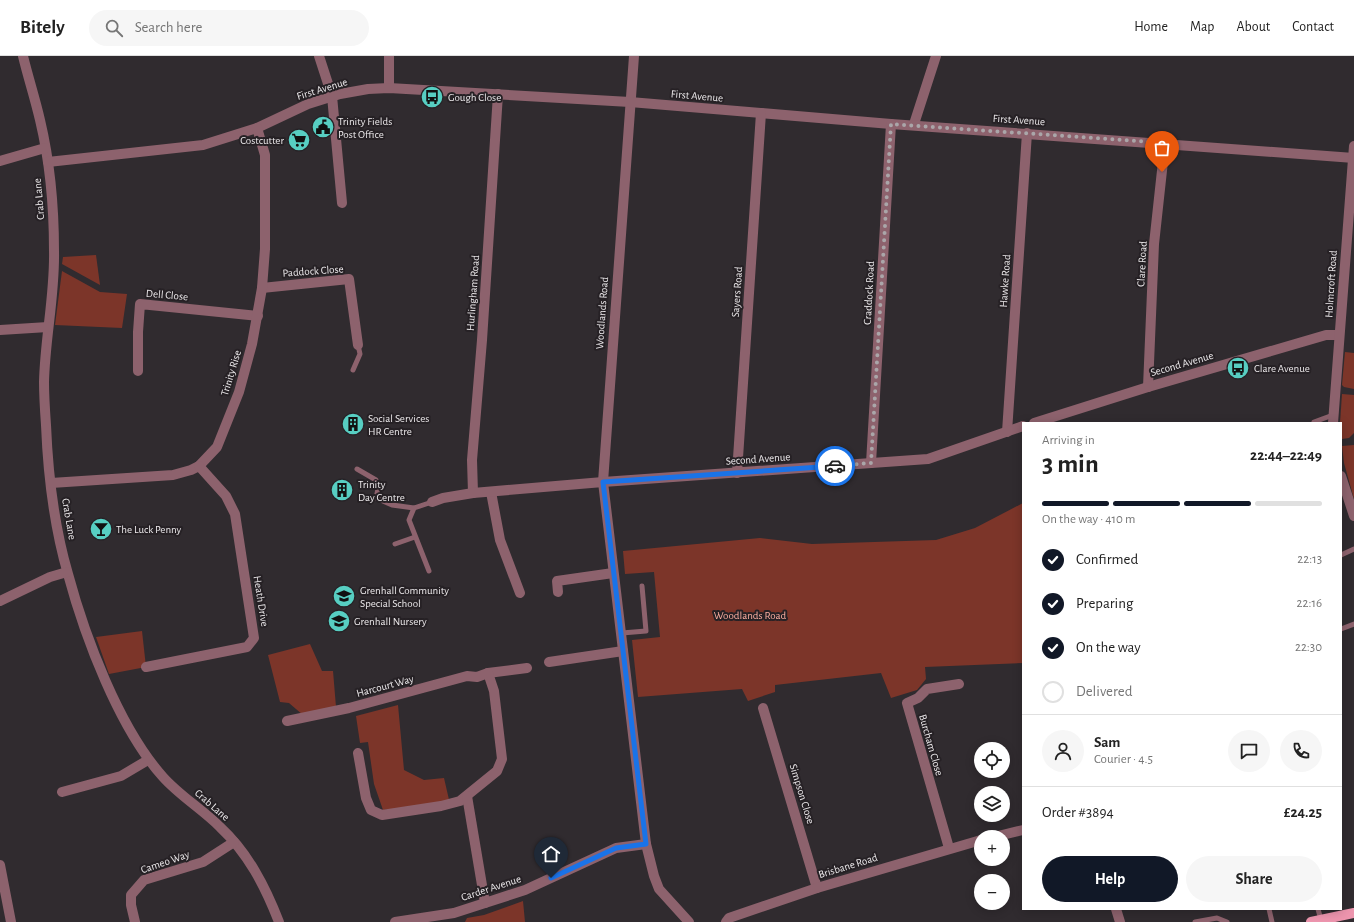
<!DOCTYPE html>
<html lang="en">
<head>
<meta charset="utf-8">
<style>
	body { margin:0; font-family:"Alegreya Sans",sans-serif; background:#f6f6f6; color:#222; height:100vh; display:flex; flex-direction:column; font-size:15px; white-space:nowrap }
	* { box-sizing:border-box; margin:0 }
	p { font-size:13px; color:#767676 }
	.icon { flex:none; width:22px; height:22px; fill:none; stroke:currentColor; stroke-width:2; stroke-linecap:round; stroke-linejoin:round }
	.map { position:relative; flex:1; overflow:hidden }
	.drawer { position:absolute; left:1022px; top:366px; width:320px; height:488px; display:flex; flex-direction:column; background:#fff; border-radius:0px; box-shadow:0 2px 10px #0003 }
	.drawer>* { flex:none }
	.fabs { position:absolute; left:974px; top:686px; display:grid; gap:8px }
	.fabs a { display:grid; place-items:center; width:36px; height:36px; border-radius:50%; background:#fff; box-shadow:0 2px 10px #0003; font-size:20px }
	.pin { position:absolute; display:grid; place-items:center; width:34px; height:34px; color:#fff; margin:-41px -17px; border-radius:50% 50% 50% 0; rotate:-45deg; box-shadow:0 0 4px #0007 }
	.pin .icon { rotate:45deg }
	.courier { position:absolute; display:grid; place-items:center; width:40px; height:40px; margin:-20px; border:3px solid #1a73e8; border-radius:50%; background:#fff; color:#222; box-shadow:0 1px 5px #0007 }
	.headline em { font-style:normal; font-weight:700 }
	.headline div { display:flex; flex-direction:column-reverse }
	.headline { display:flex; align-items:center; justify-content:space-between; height:68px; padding:0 20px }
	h1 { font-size:26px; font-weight:700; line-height:30px }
	.bar { display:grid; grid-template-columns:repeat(4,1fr); gap:6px 4px; align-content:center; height:48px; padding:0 20px }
	.bar i { height:5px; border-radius:3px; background:#e0e0e0 }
	.bar .selected { background:#111827 }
	.bar p { grid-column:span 4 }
	.line { display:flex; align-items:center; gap:10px; padding:0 20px; border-top:1px solid #e0e0e0 }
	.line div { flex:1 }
	.round { display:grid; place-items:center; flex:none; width:42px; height:42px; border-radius:21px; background:#f6f6f6 }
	ol { padding:0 20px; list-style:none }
	li { display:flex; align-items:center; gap:12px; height:44px }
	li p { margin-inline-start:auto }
	li .icon { padding:4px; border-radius:50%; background:#111827; color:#fff; stroke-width:4 }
	li:last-child { color:#767676 }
	li i { width:22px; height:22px; border:2px solid #e0e0e0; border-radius:50% }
	.action { display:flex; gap:8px; margin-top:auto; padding:8px 20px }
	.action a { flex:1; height:46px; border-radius:24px; background:#111827; color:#fff; font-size:16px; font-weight:700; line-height:46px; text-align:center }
	.action a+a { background:#f6f6f6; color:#222 }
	header { display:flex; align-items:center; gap:24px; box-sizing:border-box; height:56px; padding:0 20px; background:#fff; border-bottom:1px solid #e0e0e0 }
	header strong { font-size:19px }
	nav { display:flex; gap:22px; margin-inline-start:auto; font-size:14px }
	.search { width:280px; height:36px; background:#f6f6f6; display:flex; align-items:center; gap:10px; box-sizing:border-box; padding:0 14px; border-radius:22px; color:#767676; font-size:15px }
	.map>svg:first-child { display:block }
	.green { fill:#7c3529 }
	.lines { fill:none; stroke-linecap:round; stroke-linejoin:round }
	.service { stroke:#8d626d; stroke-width:5 }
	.minor { stroke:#8d626d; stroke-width:10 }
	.tertiary { stroke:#8d626d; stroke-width:10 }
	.primary { stroke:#ed95ae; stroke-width:10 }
	.done { stroke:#aaa6a9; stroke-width:4; stroke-dasharray:0 7.2 }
	.route { stroke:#1a73e8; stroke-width:5 }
	.labels { text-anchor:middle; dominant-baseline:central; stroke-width:4; stroke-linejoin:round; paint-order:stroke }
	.street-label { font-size:11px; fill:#ece9eb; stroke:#262125 }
	.poi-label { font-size:11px; fill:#ece9eb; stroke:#262125; text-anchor:start }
	.park-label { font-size:11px; fill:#fdafa1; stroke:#262125 }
</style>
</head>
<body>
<header>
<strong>Bitely</strong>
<div class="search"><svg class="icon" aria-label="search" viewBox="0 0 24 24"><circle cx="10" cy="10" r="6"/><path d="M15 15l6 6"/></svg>Search here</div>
<nav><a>Home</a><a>Map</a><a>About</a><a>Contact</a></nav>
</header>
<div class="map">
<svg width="1354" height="866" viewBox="0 0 1354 866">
	<rect width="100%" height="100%" fill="#302b2f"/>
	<g class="green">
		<path d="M 96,199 L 100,229 L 62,208 L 63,201 Z"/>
		<path d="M 62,215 L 100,236 L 127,238 L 122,272 L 55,269 Z"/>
		<path d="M 1345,296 L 1354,297 L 1354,333 L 1344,331 L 1342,329 Z"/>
		<path d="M 1342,338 L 1354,339 L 1354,377 L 1349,382 L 1342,383 L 1340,367 Z"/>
		<path d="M 1354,389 L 1354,443 L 1344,407 L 1342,390 Z"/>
		<path d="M 1023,447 L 1023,607 L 925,611 L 926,623 L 917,634 L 891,642 L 881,617 L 775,629 L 775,636 L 748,645 L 742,633 L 638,641 L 632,584 L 660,581 L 654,516 L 625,518 L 623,495 L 760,482 L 812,488 L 936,484 L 975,472 Z"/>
		<path d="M 142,575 L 146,611 L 109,618 L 96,581 Z"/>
		<path d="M 310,588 L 322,615 L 333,615 L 336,651 L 303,659 L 289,647 L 280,646 L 268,599 Z"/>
		<path d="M 398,649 L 404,714 L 424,724 L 444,722 L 450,748 L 383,754 L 374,728 L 368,686 L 360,687 L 356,660 Z"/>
		<path d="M 523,845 L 525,866 L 465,866 L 467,862 L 484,859 Z"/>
	</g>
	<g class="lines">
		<g class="service">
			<path d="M 353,314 L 360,298 L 358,289"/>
			<path d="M 1314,366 L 1333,359"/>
			<path d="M 357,413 L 376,424 L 378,433 L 376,442 L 392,449 L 414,452"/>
			<path d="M 395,488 L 415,481"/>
			<path d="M 1341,499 L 1354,493"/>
			<path d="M 429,515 L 409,464 L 414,452 L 432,446"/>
			<path d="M 1341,573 L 1354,568"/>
			<path d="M 622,577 L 646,575 L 642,530"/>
			<path d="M 1269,853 L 1272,866"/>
			<path d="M 1318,853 L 1321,864"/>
			<path d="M 1195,866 L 1217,862 L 1227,866"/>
		</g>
		<g class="minor">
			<path d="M 23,0 C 28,21 35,42 40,64 C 50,106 54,151 54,195 C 55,239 45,282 44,326 C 44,340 45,355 46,369 C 48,418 54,470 68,518 C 85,581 119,672 163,721 C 180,740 202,753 220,771 C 248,797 265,830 279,866"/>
			<path d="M 319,0 L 332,40 L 342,147"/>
			<path d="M 389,0 L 389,32"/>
			<path d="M 634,0 L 603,426 L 646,788 L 654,820 L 659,833 L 689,866"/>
			<path d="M 914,68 L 936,0"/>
			<path d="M 0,105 L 45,92"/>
			<path d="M 48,106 L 203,89 L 257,72 L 308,48 L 340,38 L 368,33 L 389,32 L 630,46 L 891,68 L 1354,102"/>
			<path d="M 262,232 L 349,223 L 358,289"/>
			<path d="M 0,274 L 48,271"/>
			<path d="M 138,315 L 138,276 L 140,248 L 258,260"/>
			<path d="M 1148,331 L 1154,188 L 1165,87"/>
			<path d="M 1034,367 L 1148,331 L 1326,279 L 1339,279"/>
			<path d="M 1007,376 L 1027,77"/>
			<path d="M 871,407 L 891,68"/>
			<path d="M 737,417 L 761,57"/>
			<path d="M 51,427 L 173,419 L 191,414 L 199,410 L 217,391 L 239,336 L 252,288 L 262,232 L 265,193 L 265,99 L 257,72"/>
			<path d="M 491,436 L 500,484 L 520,537"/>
			<path d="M 473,437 L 472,404 L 482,284 L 498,38"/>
			<path d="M 432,446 L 443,442 L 473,437 L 603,426 L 928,403 L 1023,370"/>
			<path d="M 558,536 L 557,525 L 613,517"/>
			<path d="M 0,545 L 50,521 L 67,516"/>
			<path d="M 549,606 L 623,595"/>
			<path d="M 146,611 L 247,591 L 254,582 L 235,458 L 226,440 L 199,410"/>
			<path d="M 488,617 L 527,612"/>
			<path d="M 763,652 L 817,832"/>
			<path d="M 287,665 L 349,652 L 467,620 L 477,621 L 488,617 L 494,635 L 502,703 L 497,715 L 460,745 L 441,750 L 382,759 L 371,754 L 366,742 L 358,697"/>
			<path d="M 62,736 L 121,720 L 148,704"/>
			<path d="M 467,740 L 485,847"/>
			<path d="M 994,781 L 1023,774"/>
			<path d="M 949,792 L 907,647 L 918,642 L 927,633 L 959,628"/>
			<path d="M 0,809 L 11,866"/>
			<path d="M 1116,853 L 1120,866"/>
			<path d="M 135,866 L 131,849 L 131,839 L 144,824 L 203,806 L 234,786"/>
			<path d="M 395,866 L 454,857 L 485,847 L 525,834 L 616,792 L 646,788"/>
			<path d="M 726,866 L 729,862 L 817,832 L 981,784"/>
		</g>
		<g class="tertiary">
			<path d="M 1333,367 L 1354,90"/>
			<path d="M 1341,420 L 1354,460"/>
		</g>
		<path class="primary" d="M 1311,866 L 1354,857"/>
	</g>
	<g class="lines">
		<path class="done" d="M 835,410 L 871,407 L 891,68 L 1165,87 L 1162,116"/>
		<path class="route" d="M 551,822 L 616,792 L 646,788 L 603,426 L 835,410"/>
	</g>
	<defs>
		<g id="bus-disc" transform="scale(1.15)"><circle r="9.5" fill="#57cec2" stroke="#262125"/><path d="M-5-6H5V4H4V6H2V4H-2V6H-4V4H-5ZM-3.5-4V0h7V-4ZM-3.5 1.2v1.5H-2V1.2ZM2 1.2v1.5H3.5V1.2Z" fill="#111"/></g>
		<g id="civic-disc" transform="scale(1.15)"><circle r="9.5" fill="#57cec2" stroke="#262125"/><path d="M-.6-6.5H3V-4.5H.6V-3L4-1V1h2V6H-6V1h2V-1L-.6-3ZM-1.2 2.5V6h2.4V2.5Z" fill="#111"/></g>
		<g id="supermarket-disc" transform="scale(1.15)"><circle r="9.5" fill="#57cec2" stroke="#262125"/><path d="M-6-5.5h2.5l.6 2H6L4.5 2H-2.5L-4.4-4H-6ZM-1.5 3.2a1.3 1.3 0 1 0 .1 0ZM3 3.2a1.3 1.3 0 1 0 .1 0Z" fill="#111"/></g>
		<g id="building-disc" transform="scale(1.15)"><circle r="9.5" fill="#57cec2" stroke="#262125"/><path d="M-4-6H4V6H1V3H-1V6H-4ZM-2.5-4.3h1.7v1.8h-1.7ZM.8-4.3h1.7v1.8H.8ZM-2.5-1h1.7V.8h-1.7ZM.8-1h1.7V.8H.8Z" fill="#111"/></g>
		<g id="bar-disc" transform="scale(1.15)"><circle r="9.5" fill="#57cec2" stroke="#262125"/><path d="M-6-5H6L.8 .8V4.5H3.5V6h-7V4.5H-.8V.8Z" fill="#111"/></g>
		<g id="school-disc" transform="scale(1.15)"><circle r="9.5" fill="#57cec2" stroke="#262125"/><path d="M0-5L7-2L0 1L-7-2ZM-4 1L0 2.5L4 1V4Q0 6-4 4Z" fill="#111"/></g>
	</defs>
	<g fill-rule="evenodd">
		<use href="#bus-disc" x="432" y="41"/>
		<use href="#civic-disc" x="323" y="71"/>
		<use href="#supermarket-disc" x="299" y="84"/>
		<use href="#bus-disc" x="1238" y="312"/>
		<use href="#building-disc" x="353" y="368"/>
		<use href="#building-disc" x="342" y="434"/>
		<use href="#bar-disc" x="101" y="473"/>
		<use href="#school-disc" x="344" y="540"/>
		<use href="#school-disc" x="339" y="565"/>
	</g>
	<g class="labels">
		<g class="street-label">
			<text transform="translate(322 33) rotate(-17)">First Avenue</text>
			<text transform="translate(697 40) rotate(5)">First Avenue</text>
			<text transform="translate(1019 64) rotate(4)">First Avenue</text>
			<text transform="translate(39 143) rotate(-95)">Crab Lane</text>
			<text transform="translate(1142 208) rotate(-87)">Clare Road</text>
			<text transform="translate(313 215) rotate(-4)">Paddock Close</text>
			<text transform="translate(1005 225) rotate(-86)">Hawke Road</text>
			<text transform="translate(1331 228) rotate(-86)">Holmcroft Road</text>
			<text transform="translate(737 236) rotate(-86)">Sayers Road</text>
			<text transform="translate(473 237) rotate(-86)">Hurlingham Road</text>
			<text transform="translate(869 237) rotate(-87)">Craddock Road</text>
			<text transform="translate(167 239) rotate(5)">Dell Close</text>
			<text transform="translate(602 257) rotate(-86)">Woodlands Road</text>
			<text transform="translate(1182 308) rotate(-16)">Second Avenue</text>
			<text transform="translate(231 317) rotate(-73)">Trinity Rise</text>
			<text transform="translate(758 403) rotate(-4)">Second Avenue</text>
			<text transform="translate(69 463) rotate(80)">Crab Lane</text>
			<text transform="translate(261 545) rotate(81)">Heath Drive</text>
			<text transform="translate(385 630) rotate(-15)">Harcourt Way</text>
			<text transform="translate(931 689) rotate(74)">Burcham Close</text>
			<text transform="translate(802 738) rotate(73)">Simpson Close</text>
			<text transform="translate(212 749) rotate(41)">Crab Lane</text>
			<text transform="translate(165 806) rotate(-19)">Cameo Way</text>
			<text transform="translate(848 810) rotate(-17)">Brisbane Road</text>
			<text transform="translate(491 832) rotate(-18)">Carder Avenue</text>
		</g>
		<g class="poi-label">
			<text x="448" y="41">Gough Close</text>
			<text x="338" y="65">Trinity Fields<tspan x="338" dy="13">Post Office</tspan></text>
			<text x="284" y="84" text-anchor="end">Costcutter</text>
			<text x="1254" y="312">Clare Avenue</text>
			<text x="368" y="362">Social Services<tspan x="368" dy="13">HR Centre</tspan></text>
			<text x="358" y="428">Trinity<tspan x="358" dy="13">Day Centre</tspan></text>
			<text x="116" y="473">The Luck Penny</text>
			<text x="360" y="534">Grenhall Community<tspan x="360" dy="13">Special School</tspan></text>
			<text x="354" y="565">Grenhall Nursery</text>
		</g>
		<g class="park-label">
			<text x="750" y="559">Woodlands Road</text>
		</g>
	</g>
</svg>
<div class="fabs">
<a><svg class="icon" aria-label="locate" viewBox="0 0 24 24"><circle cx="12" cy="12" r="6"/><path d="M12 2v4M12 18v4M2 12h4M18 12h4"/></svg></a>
<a><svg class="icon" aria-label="layers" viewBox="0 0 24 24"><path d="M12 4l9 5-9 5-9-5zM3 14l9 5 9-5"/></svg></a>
<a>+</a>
<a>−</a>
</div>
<div class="pin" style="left:1162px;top:116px;background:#ea580c"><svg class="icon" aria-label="bag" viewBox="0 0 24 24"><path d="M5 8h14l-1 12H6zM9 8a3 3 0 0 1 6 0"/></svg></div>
<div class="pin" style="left:551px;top:822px;background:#1f2937"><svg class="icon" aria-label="home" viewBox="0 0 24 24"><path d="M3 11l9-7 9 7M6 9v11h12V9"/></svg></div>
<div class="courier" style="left:835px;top:410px"><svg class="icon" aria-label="car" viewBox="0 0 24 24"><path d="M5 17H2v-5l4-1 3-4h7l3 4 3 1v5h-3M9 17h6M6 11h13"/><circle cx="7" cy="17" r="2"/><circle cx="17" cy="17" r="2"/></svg></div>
<section class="drawer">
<div class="headline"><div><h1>3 min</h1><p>Arriving in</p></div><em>22:44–22:49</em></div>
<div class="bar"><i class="selected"></i><i class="selected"></i><i class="selected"></i><i></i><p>On the way · 410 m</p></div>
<ol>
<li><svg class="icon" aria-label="check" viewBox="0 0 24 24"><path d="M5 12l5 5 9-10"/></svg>Confirmed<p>22:13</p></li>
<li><svg class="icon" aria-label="check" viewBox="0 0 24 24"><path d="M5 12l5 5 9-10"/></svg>Preparing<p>22:16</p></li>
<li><svg class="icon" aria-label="check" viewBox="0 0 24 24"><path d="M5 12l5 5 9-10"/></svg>On the way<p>22:30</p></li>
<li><i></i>Delivered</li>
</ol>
<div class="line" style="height:72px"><a class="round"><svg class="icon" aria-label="person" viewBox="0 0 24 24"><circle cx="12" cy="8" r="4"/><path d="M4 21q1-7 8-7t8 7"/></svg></a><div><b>Sam</b><p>Courier · 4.5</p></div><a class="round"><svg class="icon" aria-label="chat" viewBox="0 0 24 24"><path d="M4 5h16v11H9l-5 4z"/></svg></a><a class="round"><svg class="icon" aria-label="phone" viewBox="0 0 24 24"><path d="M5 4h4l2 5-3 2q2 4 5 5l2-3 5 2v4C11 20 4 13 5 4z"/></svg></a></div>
<div class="line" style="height:52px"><div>Order #3894</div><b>£24.25</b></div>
<div class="action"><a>Help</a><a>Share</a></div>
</section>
</div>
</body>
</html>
